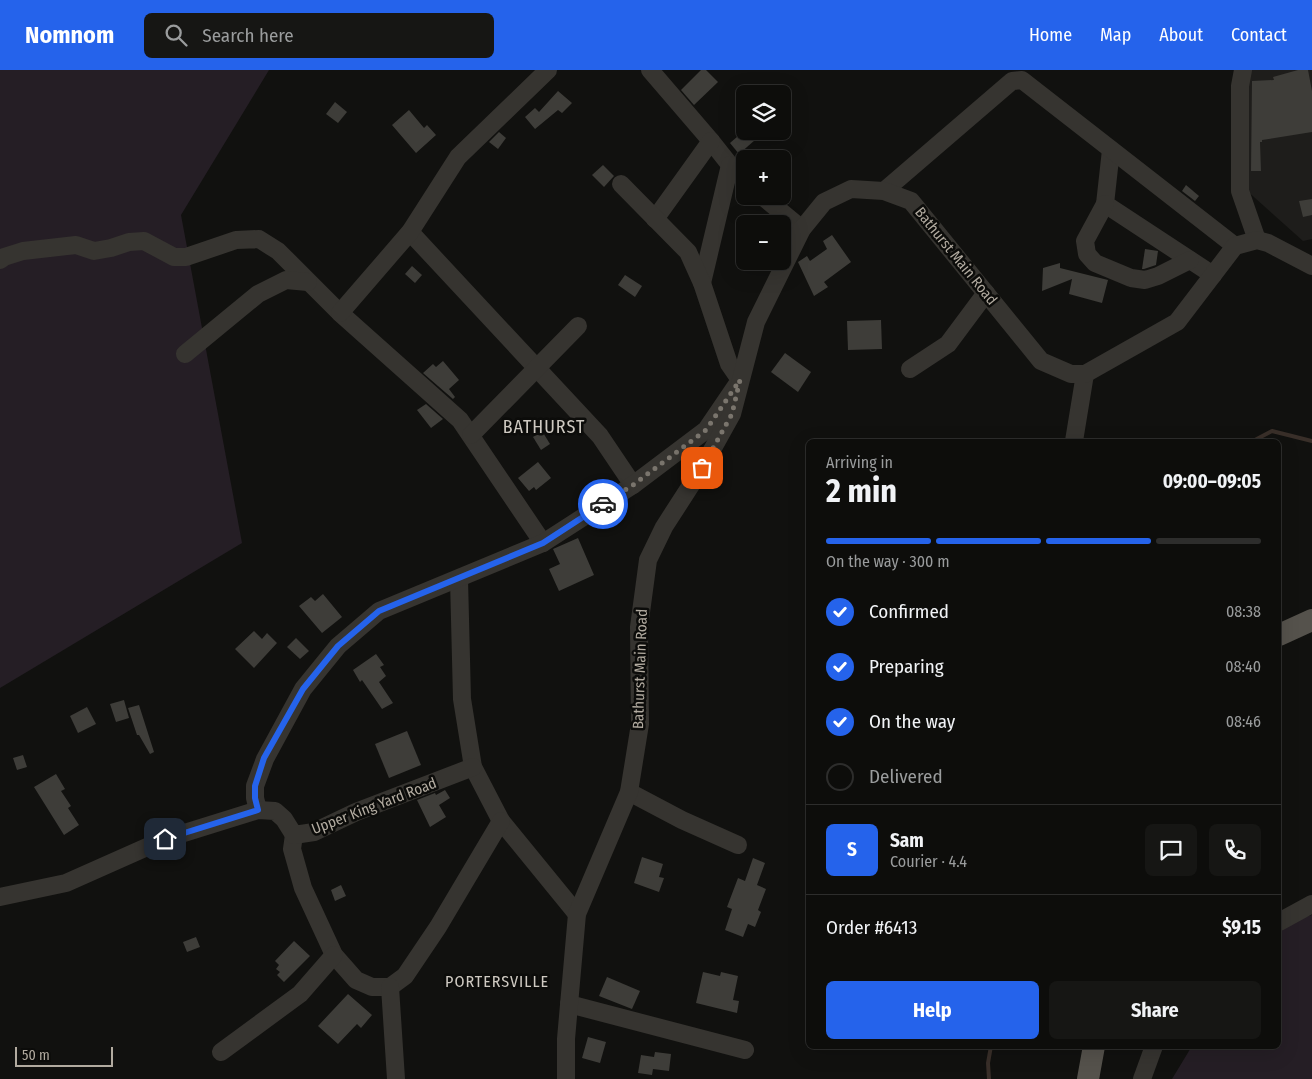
<!DOCTYPE html>
<html lang="en">
<head>
<meta charset="utf-8">
<style>
	body { margin:0; font-family:"Fira Sans Condensed",sans-serif; background:#161614; color:#f1f3f6; height:100vh; display:flex; flex-direction:column; font-size:19px; white-space:nowrap }
	* { box-sizing:border-box; margin:0 }
	p { font-size:16px; color:#9a9c9d }
	.icon { flex:none; width:28px; height:28px; fill:none; stroke:currentColor; stroke-width:2; stroke-linecap:round; stroke-linejoin:round }
	.map { position:relative; flex:1; overflow:hidden }
	.sheet { position:absolute; left:806px; top:369px; width:475px; height:610px; display:flex; flex-direction:column; background:#0d0d0b; border-radius:8px; box-shadow:0 5px 20px #0002,0 0 0 1px #2d2d2c }
	.sheet>* { flex:none }
	.controls { position:absolute; left:736px; top:15px; display:grid; gap:10px }
	.controls a { display:grid; place-items:center; width:55px; height:55px; border-radius:8px; background:#0d0d0b; box-shadow:0 5px 20px #0002,0 0 0 1px #2d2d2c; font-size:25px }
	.scale { position:absolute; left:15px; bottom:12px; width:98px; box-sizing:border-box; padding-left:5px; border:2px solid #b2aba0; border-top:0; font-size:14px; line-height:18px; white-space:nowrap; color:#b2aba0; -webkit-text-stroke:4px #0c0c0a; paint-order:stroke }
	.pin { position:absolute; display:grid; place-items:center; width:42px; height:42px; color:#fff; margin:-21px; border-radius:10px; box-shadow:0 2px 8px #0006 }
	.courier { position:absolute; display:grid; place-items:center; width:50px; height:50px; margin:-25px; border:4px solid #2563eb; border-radius:50%; background:#fff; color:#222; box-shadow:0 1px 6px #0007 }
	.headline em { font-style:normal; font-weight:700 }
	.headline div { display:flex; flex-direction:column-reverse }
	.headline { display:flex; align-items:center; justify-content:space-between; height:85px; padding:0 20px }
	h1 { font-size:32px; font-weight:700; line-height:38px }
	.bar { display:grid; grid-template-columns:repeat(4,1fr); gap:8px 5px; align-content:center; height:60px; padding:0 20px }
	.bar i { height:6px; border-radius:4px; background:#2d2d2c }
	.bar .on { background:#2563eb }
	.bar p { grid-column:span 4 }
	.line { display:flex; align-items:center; gap:12px; padding:0 20px; border-top:1px solid #2d2d2c }
	.line div { flex:1 }
	.round { display:grid; place-items:center; flex:none; width:52px; height:52px; border-radius:8px; background:#161614 }
	ol { padding:0 20px; list-style:none }
	li { display:flex; align-items:center; gap:15px; height:55px }
	li p { margin-inline-start:auto }
	li .icon { padding:5px; border-radius:50%; background:#2563eb; color:#fff; stroke-width:4 }
	li:last-child { color:#9a9c9d }
	li i { width:28px; height:28px; border:2px solid #2d2d2c; border-radius:50% }
	.button { display:flex; gap:10px; margin-top:auto; padding:10px 20px }
	.button a { flex:1; height:58px; border-radius:8px; background:#2563eb; color:#fff; font-size:20px; font-weight:700; line-height:58px; text-align:center }
	.button a+a { background:#161614; color:#f1f3f6 }
	header { display:flex; align-items:center; gap:30px; box-sizing:border-box; height:70px; padding:0 25px; background:#2563eb; color:#fff }
	header strong { font-size:24px }
	nav { display:flex; gap:28px; margin-inline-start:auto; font-size:18px }
	.search { width:350px; height:45px; background:#161614; display:flex; align-items:center; gap:12px; box-sizing:border-box; padding:0 18px; border-radius:8px; color:#9a9c9d; font-size:19px }
	.map>svg:first-child { display:block }
	.built { fill:#1e1d1b }
	.green { fill:#251e25 }
	.lines { fill:none; stroke-linecap:round; stroke-linejoin:round }
	.stream { stroke:#392f29; stroke-width:4 }
	.building { fill:#3e3d39 }
	.minor { stroke:#363430; stroke-width:18 }
	.major { stroke:#55524c; stroke-width:22 }
	.done { stroke:#7a756d; stroke-width:5; stroke-dasharray:0 9 }
	.route { stroke:#2563eb; stroke-width:6 }
	.labels { text-anchor:middle; dominant-baseline:central; stroke-width:5; stroke-linejoin:round; paint-order:stroke }
	.street-label { font-size:15px; fill:#b2aba0; stroke:#0c0c0a }
	.neighbourhood-label { font-size:16px; letter-spacing:1px; fill:#cec9c1; stroke:#0c0c0a }
	.quarter-label { font-size:18px; letter-spacing:1px; fill:#cec9c1; stroke:#0c0c0a }
</style>
</head>
<body>
<header>
<strong>Nomnom</strong>
<div class="search"><svg class="icon" aria-label="search" viewBox="0 0 24 24"><circle cx="10" cy="10" r="6"/><path d="M15 15l6 6"/></svg>Search here</div>
<nav><a>Home</a><a>Map</a><a>About</a><a>Contact</a></nav>
</header>
<div class="map">
<svg width="1312" height="1009" viewBox="0 0 1312 1009">
	<rect width="100%" height="100%" fill="#11110f"/>
	<path class="built" d="M 1247,0 L 1312,0 L 1312,169 L 1303,171 L 1245,119 Z"/>
	<g class="green">
		<path d="M 0,0 L 269,0 L 181,145 L 242,473 L 0,618 Z"/>
		<path d="M 1312,845 L 1312,1009 L 1172,1009 L 1192,976 L 1279,976 L 1279,854 Z"/>
	</g>
	<g class="lines">
		<g class="stream">
			<path d="M 1253,371 L 1272,361 L 1312,371"/>
			<path d="M 989,1009 L 988,993 L 991,976"/>
		</g>
	</g>
	<g class="building">
		<path d="M 701,0 L 706,0 L 718,12 L 694,35 L 681,20 Z"/>
		<path d="M 1298,0 L 1308,0 L 1312,21 L 1312,62 L 1262,70 L 1262,72 L 1260,72 L 1261,101 L 1251,101 L 1252,11 L 1274,10 L 1273,7 Z"/>
		<path d="M 558,21 L 572,33 L 562,43 L 558,40 L 535,59 L 525,47 L 535,38 L 539,42 Z"/>
		<path d="M 335,32 L 347,42 L 338,53 L 326,44 Z"/>
		<path d="M 409,40 L 424,58 L 427,55 L 436,65 L 416,83 L 392,55 Z"/>
		<path d="M 745,60 L 755,70 L 739,84 L 730,73 Z"/>
		<path d="M 499,62 L 506,68 L 498,79 L 489,72 Z"/>
		<path d="M 603,95 L 614,106 L 604,117 L 592,105 Z"/>
		<path d="M 1186,115 L 1199,126 L 1195,131 L 1182,121 Z"/>
		<path d="M 1312,129 L 1312,145 L 1303,147 L 1299,131 Z"/>
		<path d="M 832,165 L 851,192 L 824,212 L 828,217 L 814,226 L 798,192 L 807,186 L 810,191 L 827,179 L 823,171 Z"/>
		<path d="M 1145,179 L 1158,181 L 1156,195 L 1144,199 L 1142,199 Z"/>
		<path d="M 1060,193 L 1060,198 L 1108,210 L 1102,233 L 1069,224 L 1072,209 L 1042,221 L 1043,198 Z"/>
		<path d="M 412,196 L 422,205 L 415,213 L 405,204 Z"/>
		<path d="M 625,205 L 642,216 L 635,227 L 618,215 Z"/>
		<path d="M 881,250 L 882,279 L 848,280 L 847,251 Z"/>
		<path d="M 785,283 L 811,302 L 798,322 L 771,302 Z"/>
		<path d="M 443,291 L 459,310 L 449,319 L 455,327 L 453,329 L 423,303 L 433,294 L 436,297 Z"/>
		<path d="M 426,334 L 443,349 L 431,358 L 417,340 Z"/>
		<path d="M 542,361 L 550,374 L 541,380 L 533,367 Z"/>
		<path d="M 538,392 L 551,408 L 536,420 L 534,417 L 529,421 L 518,408 Z"/>
		<path d="M 578,468 L 594,505 L 559,521 L 549,499 L 560,494 L 553,479 Z"/>
		<path d="M 323,524 L 342,547 L 322,563 L 299,536 L 311,527 L 315,531 Z"/>
		<path d="M 254,561 L 262,569 L 267,563 L 277,573 L 254,598 L 235,579 Z"/>
		<path d="M 296,568 L 309,581 L 300,589 L 287,577 Z"/>
		<path d="M 376,584 L 384,595 L 380,597 L 386,606 L 379,612 L 393,633 L 382,639 L 362,610 L 360,612 L 353,600 Z"/>
		<path d="M 124,630 L 129,648 L 116,652 L 110,634 Z"/>
		<path d="M 139,635 L 154,682 L 150,684 L 139,665 L 137,665 L 128,638 Z"/>
		<path d="M 87,637 L 96,654 L 78,663 L 70,646 Z"/>
		<path d="M 407,661 L 421,695 L 389,708 L 375,674 Z"/>
		<path d="M 23,685 L 27,697 L 17,700 L 13,688 Z"/>
		<path d="M 56,704 L 65,719 L 61,721 L 71,736 L 68,738 L 79,755 L 64,765 L 34,717 Z"/>
		<path d="M 445,720 L 450,728 L 439,735 L 446,747 L 430,757 L 417,730 L 435,723 L 436,725 Z"/>
		<path d="M 642,787 L 663,794 L 659,807 L 664,808 L 659,822 L 634,813 Z"/>
		<path d="M 753,788 L 765,793 L 757,815 L 766,819 L 758,840 L 761,842 L 755,857 L 748,854 L 743,867 L 725,860 L 732,839 L 727,837 L 738,808 L 745,811 Z"/>
		<path d="M 341,815 L 346,826 L 335,831 L 331,820 Z"/>
		<path d="M 196,867 L 200,877 L 187,882 L 183,872 Z"/>
		<path d="M 294,871 L 310,886 L 284,912 L 277,905 L 280,902 L 276,899 L 279,895 L 275,891 Z"/>
		<path d="M 703,902 L 720,906 L 721,902 L 738,906 L 733,930 L 739,931 L 737,943 L 696,933 Z"/>
		<path d="M 607,907 L 640,921 L 632,939 L 599,926 Z"/>
		<path d="M 348,924 L 372,945 L 361,958 L 357,954 L 338,974 L 318,956 Z"/>
		<path d="M 588,967 L 606,972 L 600,993 L 582,988 Z"/>
		<path d="M 655,982 L 671,984 L 669,1001 L 653,999 L 652,1005 L 638,1003 L 641,985 L 654,987 Z"/>
	</g>
	<g class="lines">
		<g class="minor">
			<path d="M 650,0 L 711,71 L 730,95 L 745,111"/>
			<path d="M 1243,0 L 1240,16 L 1240,121 L 1257,170"/>
			<path d="M 1111,80 L 1105,134 L 1213,205"/>
			<path d="M 884,121 L 1012,11 L 1022,10 L 1235,176"/>
			<path d="M 762,126 L 802,159"/>
			<path d="M 1105,134 L 1085,171 L 1087,184 L 1095,193 L 1131,208 L 1145,210 L 1158,206 L 1190,190"/>
			<path d="M 655,149 L 711,71"/>
			<path d="M 410,162 L 600,366 L 633,415"/>
			<path d="M 0,190 L 4,187 L 23,181 L 76,175 L 94,181 L 111,178 L 129,172 L 144,171 L 174,187 L 186,187 L 236,170 L 259,169 L 278,181 L 340,243 L 460,350 L 543,473"/>
			<path d="M 702,213 L 730,95"/>
			<path d="M 340,243 L 410,162 L 458,87 L 548,0"/>
			<path d="M 185,284 L 258,224 L 286,210 L 308,212"/>
			<path d="M 910,299 L 948,274 L 986,223"/>
			<path d="M 471,365 L 578,256"/>
			<path d="M 1074,371 L 1085,304"/>
			<path d="M 459,509 L 462,629 L 473,697 L 501,751 L 577,844"/>
			<path d="M 629,722 L 682,750 L 738,775"/>
			<path d="M 258,740 L 255,728 L 255,716 L 265,689 L 303,619 L 338,576 L 379,541 L 543,473 L 633,415 L 706,360 L 740,310 L 729,294 L 702,213 L 688,182 L 621,114"/>
			<path d="M 294,765 L 292,779 L 303,818 L 334,885 L 356,910 L 372,917 L 390,917 L 405,906 L 438,857 L 501,751"/>
			<path d="M 0,827 L 66,813 L 165,769 L 258,740 L 275,741 L 284,749 L 294,765 L 314,762 L 356,742 L 473,697"/>
			<path d="M 1279,852 L 1312,834"/>
			<path d="M 390,917 L 396,1009"/>
			<path d="M 569,934 L 745,980"/>
			<path d="M 221,982 L 300,924 L 334,885"/>
			<path d="M 566,1009 L 566,969 L 577,844 L 629,722 L 640,654 L 639,557 L 648,490 L 664,457 L 702,398 L 732,344 L 756,252 L 802,159 L 824,132 L 851,119 L 884,121 L 911,131 L 1041,291 L 1071,304 L 1085,304 L 1177,252 L 1235,176 L 1257,170 L 1268,173 L 1312,196"/>
			<path d="M 1142,1009 L 1154,976"/>
		</g>
		<g class="major">
			<path d="M 1279,565 L 1312,550"/>
			<path d="M 1088,1009 L 1094,976"/>
		</g>
	</g>
	<g class="lines">
		<path class="done" d="M 603,434 L 633,415 L 706,360 L 740,310 L 732,344 L 702,398"/>
		<path class="route" d="M 165,769 L 258,740 L 255,728 L 255,716 L 264,688 L 303,619 L 338,576 L 379,541 L 543,473 L 603,434"/>
	</g>
	<g class="labels">
		<g class="street-label">
			<text transform="translate(956 186) rotate(51)">Bathurst Main Road</text>
			<text transform="translate(640 599) rotate(-88)">Bathurst Main Road</text>
			<text transform="translate(374 736) rotate(-21)">Upper King Yard Road</text>
		</g>
		<g class="neighbourhood-label">
			<text x="497" y="911">PORTERSVILLE</text>
		</g>
		<g class="quarter-label">
			<text x="544" y="357">BATHURST</text>
		</g>
	</g>
</svg>
<div class="controls">
<a><svg class="icon" aria-label="layers" viewBox="0 0 24 24"><path d="M12 4l9 5-9 5-9-5zM3 14l9 5 9-5"/></svg></a>
<a>+</a>
<a>−</a>
</div>
<div class="scale">50 m</div>
<div class="pin" style="left:702px;top:398px;background:#ea580c"><svg class="icon" aria-label="bag" viewBox="0 0 24 24"><path d="M5 8h14l-1 12H6zM9 8a3 3 0 0 1 6 0"/></svg></div>
<div class="pin" style="left:165px;top:769px;background:#1f2937"><svg class="icon" aria-label="home" viewBox="0 0 24 24"><path d="M3 11l9-7 9 7M6 9v11h12V9"/></svg></div>
<div class="courier" style="left:603px;top:434px"><svg class="icon" aria-label="car" viewBox="0 0 24 24"><path d="M5 17H2v-5l4-1 3-4h7l3 4 3 1v5h-3M9 17h6M6 11h13"/><circle cx="7" cy="17" r="2"/><circle cx="17" cy="17" r="2"/></svg></div>
<section class="sheet">
<div class="headline"><div><h1>2 min</h1><p>Arriving in</p></div><em>09:00–09:05</em></div>
<div class="bar"><i class="on"></i><i class="on"></i><i class="on"></i><i></i><p>On the way · 300 m</p></div>
<ol>
<li><svg class="icon" aria-label="check" viewBox="0 0 24 24"><path d="M5 12l5 5 9-10"/></svg>Confirmed<p>08:38</p></li>
<li><svg class="icon" aria-label="check" viewBox="0 0 24 24"><path d="M5 12l5 5 9-10"/></svg>Preparing<p>08:40</p></li>
<li><svg class="icon" aria-label="check" viewBox="0 0 24 24"><path d="M5 12l5 5 9-10"/></svg>On the way<p>08:46</p></li>
<li><i></i>Delivered</li>
</ol>
<div class="line" style="height:90px"><b class="round" style="background:#2563eb;color:#fff">S</b><div><b>Sam</b><p>Courier · 4.4</p></div><a class="round"><svg class="icon" aria-label="chat" viewBox="0 0 24 24"><path d="M4 5h16v11H9l-5 4z"/></svg></a><a class="round"><svg class="icon" aria-label="phone" viewBox="0 0 24 24"><path d="M5 4h4l2 5-3 2q2 4 5 5l2-3 5 2v4C11 20 4 13 5 4z"/></svg></a></div>
<div class="line" style="height:65px"><div>Order #6413</div><b>$9.15</b></div>
<div class="button"><a>Help</a><a>Share</a></div>
</section>
</div>
</body>
</html>
